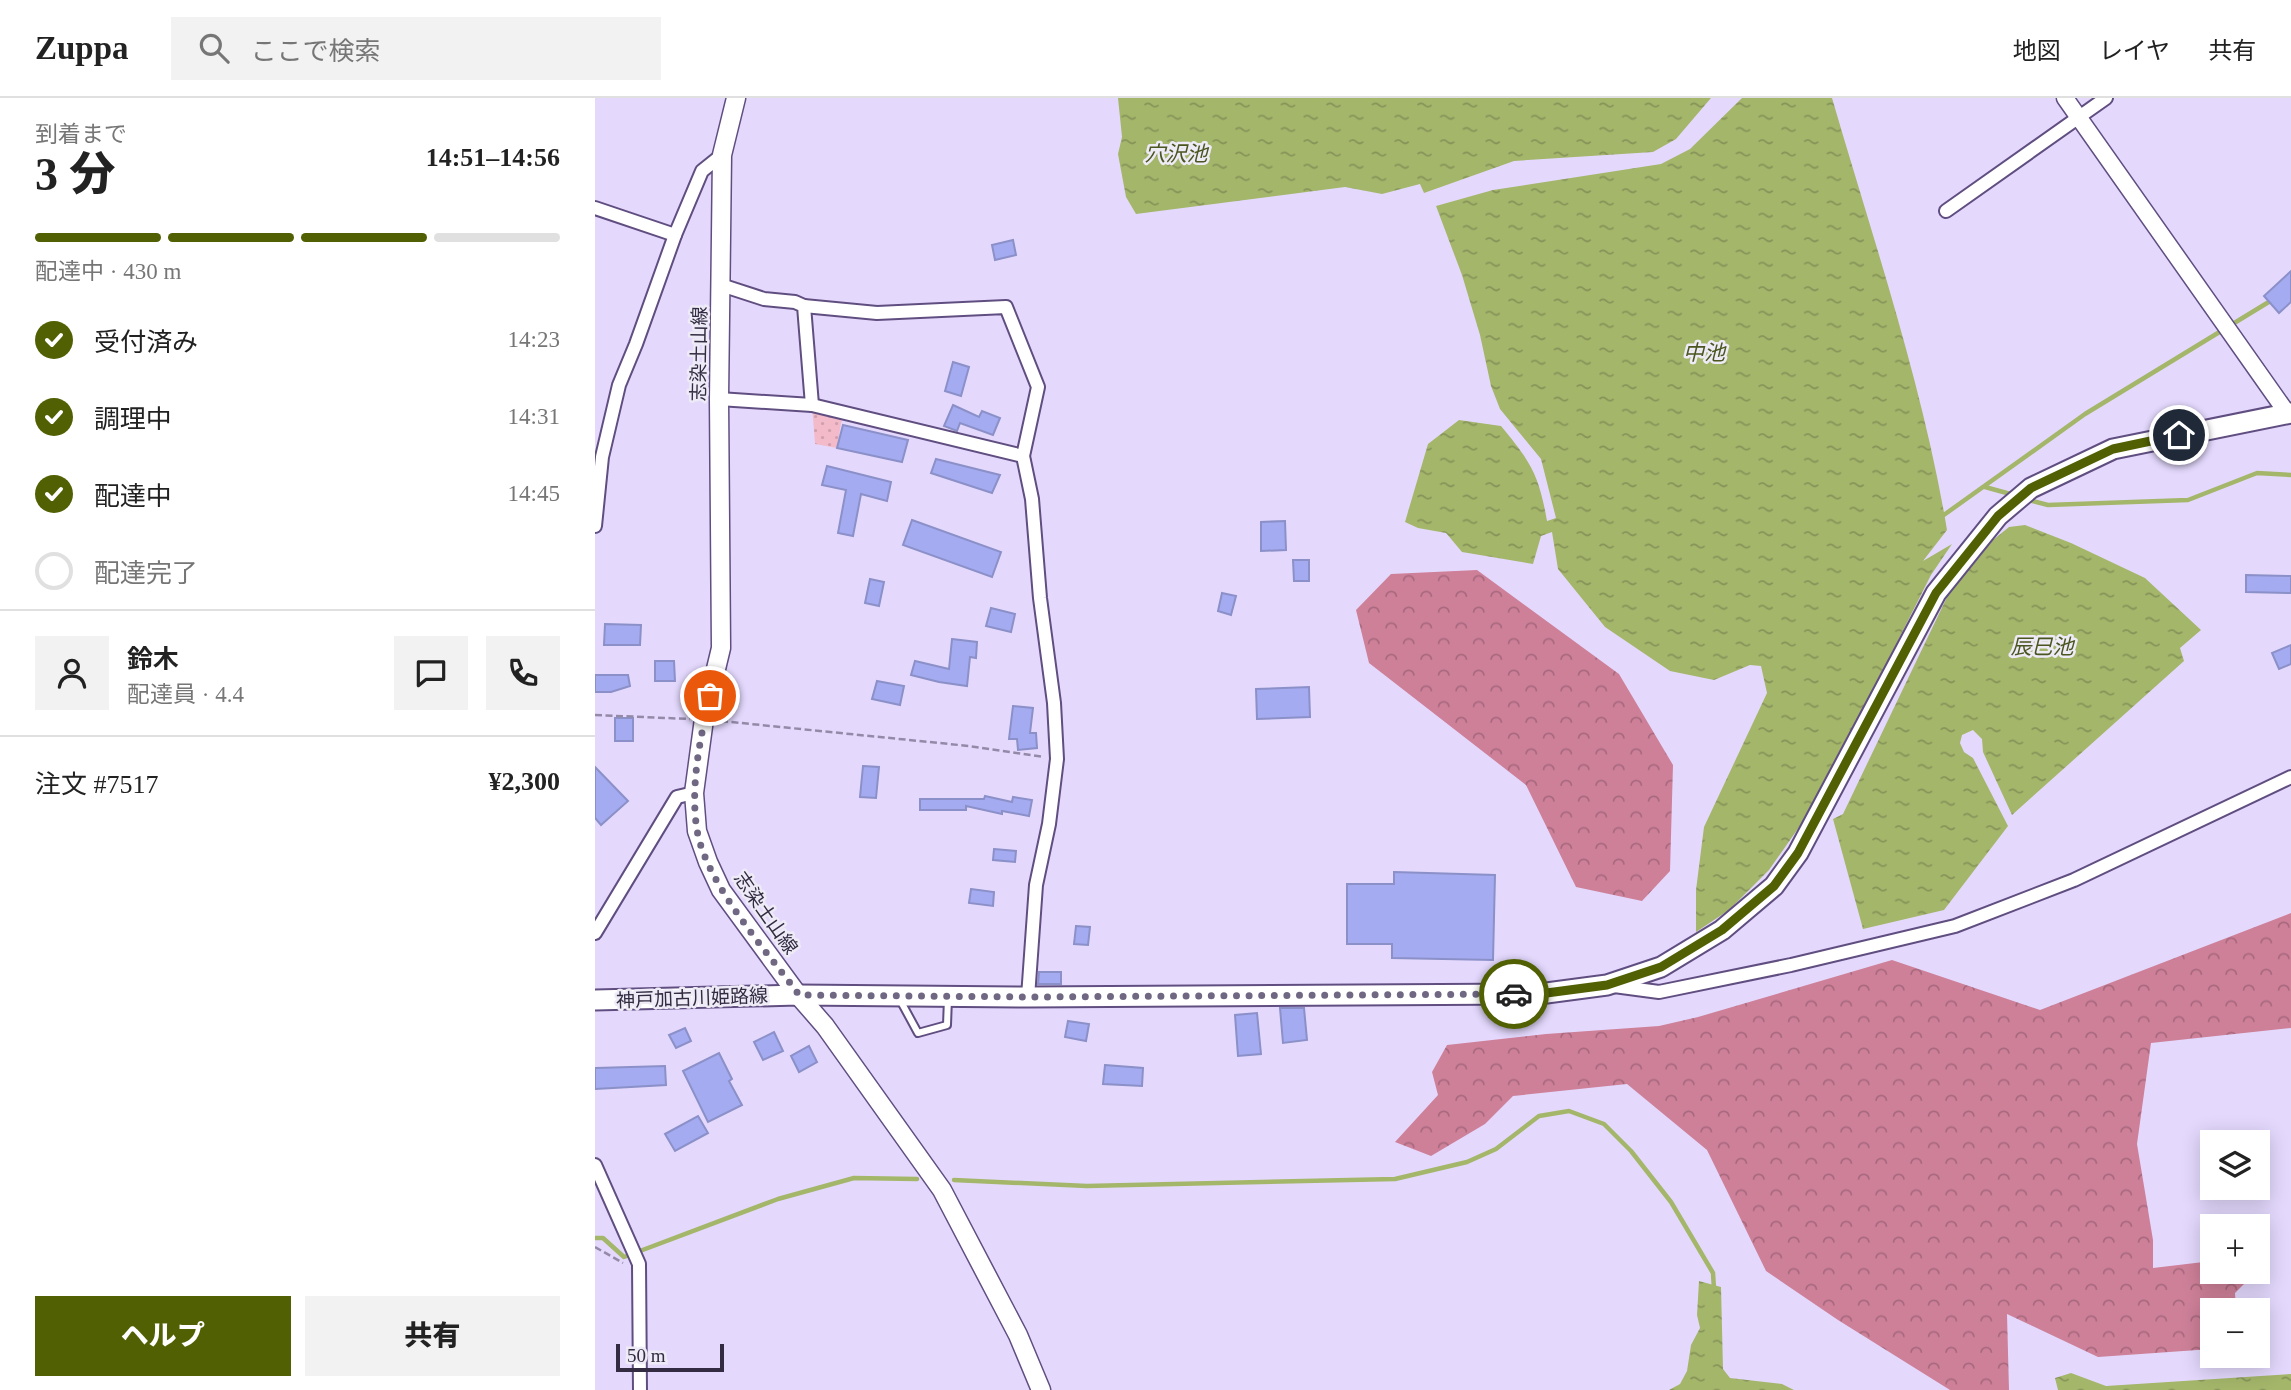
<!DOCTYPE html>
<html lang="ja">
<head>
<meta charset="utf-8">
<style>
	body { margin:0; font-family:"Times New Roman","Noto Sans JP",serif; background:#f2f2f2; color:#222; height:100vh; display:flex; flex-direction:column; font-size:26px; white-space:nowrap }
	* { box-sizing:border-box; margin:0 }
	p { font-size:23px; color:#767676 }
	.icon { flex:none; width:38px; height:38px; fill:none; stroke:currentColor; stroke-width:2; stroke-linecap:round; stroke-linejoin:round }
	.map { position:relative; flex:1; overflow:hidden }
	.sheet { display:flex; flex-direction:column; background:#fff; width:595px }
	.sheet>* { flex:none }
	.controls { position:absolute; left:1605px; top:1032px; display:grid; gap:14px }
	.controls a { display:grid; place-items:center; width:70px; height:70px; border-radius:0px; background:#fff; box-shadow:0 4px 18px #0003; font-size:35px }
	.scale { position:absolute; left:21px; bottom:18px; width:108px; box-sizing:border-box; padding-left:7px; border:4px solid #322b41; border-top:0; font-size:19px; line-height:24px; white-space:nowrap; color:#322b41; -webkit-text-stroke:5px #eeebf7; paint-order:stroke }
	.pin { position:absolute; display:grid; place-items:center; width:60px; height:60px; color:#fff; margin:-30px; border:4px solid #fff; border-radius:50%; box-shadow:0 2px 7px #0007 }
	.courier { position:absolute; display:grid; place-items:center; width:70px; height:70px; margin:-35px; border:5px solid #516002; border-radius:50%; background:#fff; color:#222; box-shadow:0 2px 9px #0007 }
	.head em { font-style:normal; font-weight:800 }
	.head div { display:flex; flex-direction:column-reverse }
	.head { display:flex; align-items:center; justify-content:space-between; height:119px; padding:0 35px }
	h1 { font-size:46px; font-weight:800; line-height:52px }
	.bar { display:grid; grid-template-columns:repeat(4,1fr); gap:10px 7px; align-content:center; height:84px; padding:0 35px }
	.bar i { height:9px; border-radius:5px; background:#e0e0e0 }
	.bar .selected { background:#516002 }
	.bar p { grid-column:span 4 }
	.line { display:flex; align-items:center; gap:18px; padding:0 35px; border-top:2px solid #e0e0e0 }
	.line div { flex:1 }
	.round { display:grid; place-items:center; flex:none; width:74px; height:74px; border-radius:0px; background:#f2f2f2 }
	ol { padding:0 35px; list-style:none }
	li { display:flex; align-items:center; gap:21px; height:77px }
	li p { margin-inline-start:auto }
	li .icon { padding:7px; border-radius:50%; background:#516002; color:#fff; stroke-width:4 }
	li:last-child { color:#767676 }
	li i { width:38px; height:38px; border:4px solid #e0e0e0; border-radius:50% }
	.primary-button { display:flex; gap:14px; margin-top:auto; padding:14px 35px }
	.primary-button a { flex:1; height:80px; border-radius:0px; background:#516002; color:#fff; font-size:28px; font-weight:800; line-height:80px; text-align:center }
	.primary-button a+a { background:#f2f2f2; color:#222 }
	header { display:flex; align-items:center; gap:42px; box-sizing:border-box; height:98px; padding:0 35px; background:#fff; border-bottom:2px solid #e0e0e0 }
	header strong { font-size:33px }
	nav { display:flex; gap:38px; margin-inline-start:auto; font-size:24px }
	.search { width:490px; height:63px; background:#f2f2f2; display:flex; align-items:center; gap:18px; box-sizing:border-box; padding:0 24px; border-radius:0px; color:#767676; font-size:26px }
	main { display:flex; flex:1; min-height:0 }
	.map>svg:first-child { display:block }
	.forest { fill:url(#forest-crowns) }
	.park { fill:url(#park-dots) }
	.water { fill:url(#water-ripples) }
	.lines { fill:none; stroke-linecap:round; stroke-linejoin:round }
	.stream { stroke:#a4b66a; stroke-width:4.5 }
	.building { fill:#a4abf1; stroke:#8b90c8; stroke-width:2 }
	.service-casing { stroke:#604e81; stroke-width:10 }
	.minor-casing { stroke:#604e81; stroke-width:16 }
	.tertiary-casing { stroke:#604e81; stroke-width:19 }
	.secondary-casing { stroke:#604e81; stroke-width:21 }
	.primary-casing { stroke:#604e81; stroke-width:23 }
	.path { stroke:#948aa8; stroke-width:2.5; stroke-dasharray:7 3.5; stroke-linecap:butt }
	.service { stroke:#fff; stroke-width:6 }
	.minor { stroke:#fff; stroke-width:12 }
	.tertiary { stroke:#fff; stroke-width:16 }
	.secondary { stroke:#fff; stroke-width:18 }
	.primary { stroke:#fff; stroke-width:19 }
	.done { stroke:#706883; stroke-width:7; stroke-dasharray:0 12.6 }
	.route { stroke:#516002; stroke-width:9 }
	.labels { text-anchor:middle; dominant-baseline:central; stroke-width:5; stroke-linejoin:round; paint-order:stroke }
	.street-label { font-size:19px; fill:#322b41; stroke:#eeebf7 }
	.water-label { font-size:21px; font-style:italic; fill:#4a561f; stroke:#eeebf7 }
</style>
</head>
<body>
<header>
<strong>Zuppa</strong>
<div class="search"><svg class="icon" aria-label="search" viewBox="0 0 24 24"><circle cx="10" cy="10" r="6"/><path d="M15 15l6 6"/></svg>ここで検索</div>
<nav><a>地図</a><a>レイヤ</a><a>共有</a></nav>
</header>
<main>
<section class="sheet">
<div class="head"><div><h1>3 分</h1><p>到着まで</p></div><em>14:51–14:56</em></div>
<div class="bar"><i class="selected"></i><i class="selected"></i><i class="selected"></i><i></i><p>配達中 · 430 m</p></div>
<ol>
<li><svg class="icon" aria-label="check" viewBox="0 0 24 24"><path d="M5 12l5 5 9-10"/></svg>受付済み<p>14:23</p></li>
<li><svg class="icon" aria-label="check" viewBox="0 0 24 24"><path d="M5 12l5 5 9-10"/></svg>調理中<p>14:31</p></li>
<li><svg class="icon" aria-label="check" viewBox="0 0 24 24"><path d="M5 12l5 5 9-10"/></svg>配達中<p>14:45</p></li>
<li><i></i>配達完了</li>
</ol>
<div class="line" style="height:126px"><a class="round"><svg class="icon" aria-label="person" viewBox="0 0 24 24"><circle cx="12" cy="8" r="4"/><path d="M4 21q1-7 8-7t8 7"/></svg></a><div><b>鈴木</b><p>配達員 · 4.4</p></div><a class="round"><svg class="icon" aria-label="chat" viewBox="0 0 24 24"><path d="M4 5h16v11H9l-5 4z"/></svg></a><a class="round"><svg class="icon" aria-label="phone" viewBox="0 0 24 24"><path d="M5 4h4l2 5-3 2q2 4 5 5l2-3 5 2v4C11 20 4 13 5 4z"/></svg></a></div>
<div class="line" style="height:91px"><div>注文 #7517</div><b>¥2,300</b></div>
<div class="primary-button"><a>ヘルプ</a><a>共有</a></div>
</section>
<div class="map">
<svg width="1696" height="1292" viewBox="0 0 1696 1292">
	<defs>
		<pattern id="forest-crowns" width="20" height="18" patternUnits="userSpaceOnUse" patternTransform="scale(1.75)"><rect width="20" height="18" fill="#ce8099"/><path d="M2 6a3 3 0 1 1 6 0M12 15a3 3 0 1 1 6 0" fill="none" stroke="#a8697e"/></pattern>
		<pattern id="park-dots" width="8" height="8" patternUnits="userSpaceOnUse" patternTransform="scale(1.75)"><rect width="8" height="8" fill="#f3baca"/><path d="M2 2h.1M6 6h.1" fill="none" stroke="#d1a0af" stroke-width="1.8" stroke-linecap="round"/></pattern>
		<pattern id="water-ripples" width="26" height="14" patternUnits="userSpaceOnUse" patternTransform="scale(1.75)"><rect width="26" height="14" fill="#a4b66a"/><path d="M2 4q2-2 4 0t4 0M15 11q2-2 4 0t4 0" fill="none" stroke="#869459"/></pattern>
	</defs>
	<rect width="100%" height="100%" fill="#e4d9fd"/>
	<g class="forest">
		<path d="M 882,472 L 1024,576 L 1078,667 L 1075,773 L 1047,803 L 981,789 L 931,687 L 774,565 L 761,512 L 796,476 Z"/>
		<path d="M 1696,815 L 1696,930 L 1556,945 L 1542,1046 L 1558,1142 L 1558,1170 L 1617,1163 L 1617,1174 L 1661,1174 L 1640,1195 L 1641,1213 L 1617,1213 L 1617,1251 L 1503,1259 L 1412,1216 L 1414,1292 L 1355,1292 L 1243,1222 L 1171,1173 L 1112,1052 L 1032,986 L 918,998 L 890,1026 L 836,1058 L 800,1044 L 843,997 L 837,974 L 852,947 L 951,936 L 1064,928 L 1103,919 L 1297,862 L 1445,912 Z"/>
	</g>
	<path class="park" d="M 217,307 L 248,314 L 242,350 L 220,346 Z"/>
	<g class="water">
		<path d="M 523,0 L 1116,0 L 1081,41 L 1058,54 L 919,63 L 829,95 L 825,86 L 787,96 L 750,89 L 541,116 L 531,99 L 523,56 L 527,39 Z"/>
		<path d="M 1147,0 L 1237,0 C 1278,141 1328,287 1352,432 L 1328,463 L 1357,446 L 1336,477 L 1221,705 L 1174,772 L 1134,812 L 1101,834 L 1101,792 L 1109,729 L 1172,595 L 1166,568 L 1155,567 L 1119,582 L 1075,573 L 1010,529 L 963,471 L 957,434 L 946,438 L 938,466 L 867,454 L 851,435 L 823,430 L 810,424 L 833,346 L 864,322 L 906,328 C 936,364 944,377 952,423 L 961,420 L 946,361 L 905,311 L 896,288 L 885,237 L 867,177 L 841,108 L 898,92 L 1066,66 L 1095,51 Z"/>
		<path d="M 1430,427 L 1476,445 L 1550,480 L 1606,532 L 1585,550 L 1589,563 L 1417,717 L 1388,654 L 1387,641 L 1378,632 L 1367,637 L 1365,645 L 1369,654 L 1378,660 L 1413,728 L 1349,812 L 1268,831 L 1238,721 L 1248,716 L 1354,495 L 1398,442 L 1414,429 Z"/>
		<path d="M 1104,1183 L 1126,1189 L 1128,1271 L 1135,1280 L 1187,1286 L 1199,1292 L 1074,1292 L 1085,1286 L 1092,1273 L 1096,1247 L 1105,1230 L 1102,1217 Z"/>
		<path d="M 1476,1275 L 1511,1288 L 1696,1276 L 1696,1292 L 1463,1292 L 1460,1280 Z"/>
	</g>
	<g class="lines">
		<g class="stream">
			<path d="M 1390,389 L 1419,397"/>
			<path d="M 1430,401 L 1453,407 L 1593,402 L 1662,375 L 1696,377"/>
			<path d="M 1346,419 L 1490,316 L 1677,202"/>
			<path d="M 359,1082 L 492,1088 L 800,1081 L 872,1064 L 901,1051 L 944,1018 L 974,1013 L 1009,1026 L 1036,1053 L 1076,1104 L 1118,1175 L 1119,1191"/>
			<path d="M 0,1140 L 8,1140 L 29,1159 L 183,1101 L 259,1080 L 322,1081"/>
		</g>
	</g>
	<g class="building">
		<path d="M 418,142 L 421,157 L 400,162 L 397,147 Z"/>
		<path d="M 1696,173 L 1696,204 L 1684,215 L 1669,198 Z"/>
		<path d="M 358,264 L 374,269 L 366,298 L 350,293 Z"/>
		<path d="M 358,307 L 384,319 L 387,313 L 405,320 L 398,337 L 365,325 L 362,333 L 349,328 Z"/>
		<path d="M 248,327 L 313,342 L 307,364 L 242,350 Z"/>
		<path d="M 341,361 L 405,377 L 397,395 L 336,375 Z"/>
		<path d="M 232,368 L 296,384 L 292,403 L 266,396 L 258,438 L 243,435 L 251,392 L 227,387 Z"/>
		<path d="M 317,422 L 406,454 L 397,479 L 308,447 Z"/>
		<path d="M 690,423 L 691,452 L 666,453 L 666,424 Z"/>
		<path d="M 698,462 L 714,462 L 714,483 L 699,483 Z"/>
		<path d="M 1651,477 L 1696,478 L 1696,495 L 1651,494 Z"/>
		<path d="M 275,481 L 289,484 L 284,508 L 270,505 Z"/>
		<path d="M 627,495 L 641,498 L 636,517 L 623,513 Z"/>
		<path d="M 396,510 L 420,516 L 416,534 L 391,528 Z"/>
		<path d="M 10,526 L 46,527 L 45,547 L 9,547 Z"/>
		<path d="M 357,541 L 382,544 L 381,560 L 375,559 L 372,588 L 344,584 L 316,577 L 320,563 L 354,571 Z"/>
		<path d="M 1696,547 L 1696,566 L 1684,571 L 1677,555 Z"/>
		<path d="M 60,563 L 79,563 L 80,583 L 60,583 Z"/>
		<path d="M 0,577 L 33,577 L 35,588 L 16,594 L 0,594 Z"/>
		<path d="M 282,583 L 309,588 L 305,607 L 277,601 Z"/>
		<path d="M 714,589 L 715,619 L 662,621 L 661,591 Z"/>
		<path d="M 418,608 L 438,610 L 435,635 L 441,635 L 442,650 L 423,652 L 422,641 L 414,641 Z"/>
		<rect x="20" y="620" width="18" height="23"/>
		<path d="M 268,668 L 284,669 L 281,700 L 265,699 Z"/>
		<path d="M 0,669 L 33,703 L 6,727 L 0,720 Z"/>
		<path d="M 390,698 L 417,704 L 418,699 L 437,702 L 434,718 L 407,713 L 407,716 L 371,708 L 371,712 L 325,712 L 325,701 L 389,701 Z"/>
		<path d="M 399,751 L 421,753 L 420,764 L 398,762 Z"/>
		<path d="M 799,774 L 900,777 L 898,862 L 797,860 L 797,846 L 752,846 L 752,786 L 799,786 Z"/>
		<path d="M 376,791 L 399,794 L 398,808 L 374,805 Z"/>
		<path d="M 481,828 L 495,829 L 493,847 L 479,846 Z"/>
		<path d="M 444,874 L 466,874 L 466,886 L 443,886 Z"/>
		<path d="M 685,910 L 709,910 L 712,942 L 688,945 Z"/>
		<path d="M 662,915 L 666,956 L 643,958 L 640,917 Z"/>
		<path d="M 473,923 L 494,926 L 491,943 L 470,939 Z"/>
		<path d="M 90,930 L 96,943 L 81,950 L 74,937 Z"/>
		<path d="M 179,934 L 188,953 L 168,962 L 159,944 Z"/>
		<path d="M 214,948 L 222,964 L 204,974 L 196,958 Z"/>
		<path d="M 124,955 L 137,981 L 134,983 L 147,1007 L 113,1024 L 88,973 Z"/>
		<path d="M 510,967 L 548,970 L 547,988 L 508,986 Z"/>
		<path d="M 70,968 L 71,987 L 0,991 L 0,970 Z"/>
		<path d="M 103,1018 L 113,1035 L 80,1053 L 70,1036 Z"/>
	</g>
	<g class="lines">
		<g class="service-casing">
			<path id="service" d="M 304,900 L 323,935 L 352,927 L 353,900"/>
		</g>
		<g class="minor-casing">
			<g id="minor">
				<path d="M 0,110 L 80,137"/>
				<path d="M 1351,113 L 1511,0"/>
				<path d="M 126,187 L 169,201 L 200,204 L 209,208 L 217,307"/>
				<path d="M 209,208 L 282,215 L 411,209 L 443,289 L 428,358 L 437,401 L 445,500 L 459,605 L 462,661 L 454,726 L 441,787 L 433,899"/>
				<path d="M 124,301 L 217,307 L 428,358"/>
				<path d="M 0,428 L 7,359 L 24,287 L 41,246 L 80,137 L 107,73 L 127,57"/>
				<path d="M 0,835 L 82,699 L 99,695"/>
				<path d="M 1019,888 L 1064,894 L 1196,867 L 1360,828 L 1479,782 L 1696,679"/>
				<path d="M 0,1067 L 44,1166 L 45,1292"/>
			</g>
		</g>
		<g class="tertiary-casing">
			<path id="tertiary" d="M 1470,0 L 1692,315"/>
		</g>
		<g class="secondary-casing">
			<path id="secondary" d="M 141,0 L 127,57 L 124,301 L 126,550 L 109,621 L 99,695 L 102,733 L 113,764 L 126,792 L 203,897 L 230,928 L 347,1092 L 423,1237 L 446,1292"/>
		</g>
		<g class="primary-casing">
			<path id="primary" d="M 0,902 L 203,897 L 433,899 L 944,896 L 1012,887 L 1066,869 L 1127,832 L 1179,788 L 1203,755 L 1341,495 L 1403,418 L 1436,390 L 1518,351 L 1696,315"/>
		</g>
		<g class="path">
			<path d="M 0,617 L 95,621"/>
			<path d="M 126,623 L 374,648 L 449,659"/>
			<path d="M 0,1149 L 28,1165"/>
		</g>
		<use href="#service" class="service"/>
		<use href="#minor" class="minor"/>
		<use href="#tertiary" class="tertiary"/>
		<use href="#secondary" class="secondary"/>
		<use href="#primary" class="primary"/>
	</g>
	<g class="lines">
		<path class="done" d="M 115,598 C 105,640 95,689 102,732 C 111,786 171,852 204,897 L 433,899 L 919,896"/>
		<path class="route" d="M 919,896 L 944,896 L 1012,887 L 1066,869 L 1127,832 L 1179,788 L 1203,755 L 1341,495 L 1403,418 L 1436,390 L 1518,351 L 1584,337"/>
	</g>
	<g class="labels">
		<g class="street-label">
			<text transform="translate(104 256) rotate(-89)">志染土山線</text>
			<text transform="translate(171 815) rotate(55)">志染土山線</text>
			<text transform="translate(97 900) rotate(-2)">神戸加古川姫路線</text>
		</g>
		<g class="water-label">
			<text x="581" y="56">穴沢池</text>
			<text x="1109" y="255">中池</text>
			<text x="1447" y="549">辰巳池</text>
		</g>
	</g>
</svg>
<div class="controls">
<a><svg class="icon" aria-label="layers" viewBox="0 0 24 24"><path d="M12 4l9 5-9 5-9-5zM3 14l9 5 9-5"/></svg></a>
<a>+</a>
<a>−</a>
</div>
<div class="scale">50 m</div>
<div class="pin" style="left:115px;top:598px;background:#ea580c"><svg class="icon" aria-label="bag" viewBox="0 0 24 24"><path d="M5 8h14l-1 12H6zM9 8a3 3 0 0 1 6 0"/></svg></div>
<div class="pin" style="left:1584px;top:337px;background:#1f2937"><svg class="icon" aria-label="home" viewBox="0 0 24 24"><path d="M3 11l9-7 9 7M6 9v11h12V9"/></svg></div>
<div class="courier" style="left:919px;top:896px"><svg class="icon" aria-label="car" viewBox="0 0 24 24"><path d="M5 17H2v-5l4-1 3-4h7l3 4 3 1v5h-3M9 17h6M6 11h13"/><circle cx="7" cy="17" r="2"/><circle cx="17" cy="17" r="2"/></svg></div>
</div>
</main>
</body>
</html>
